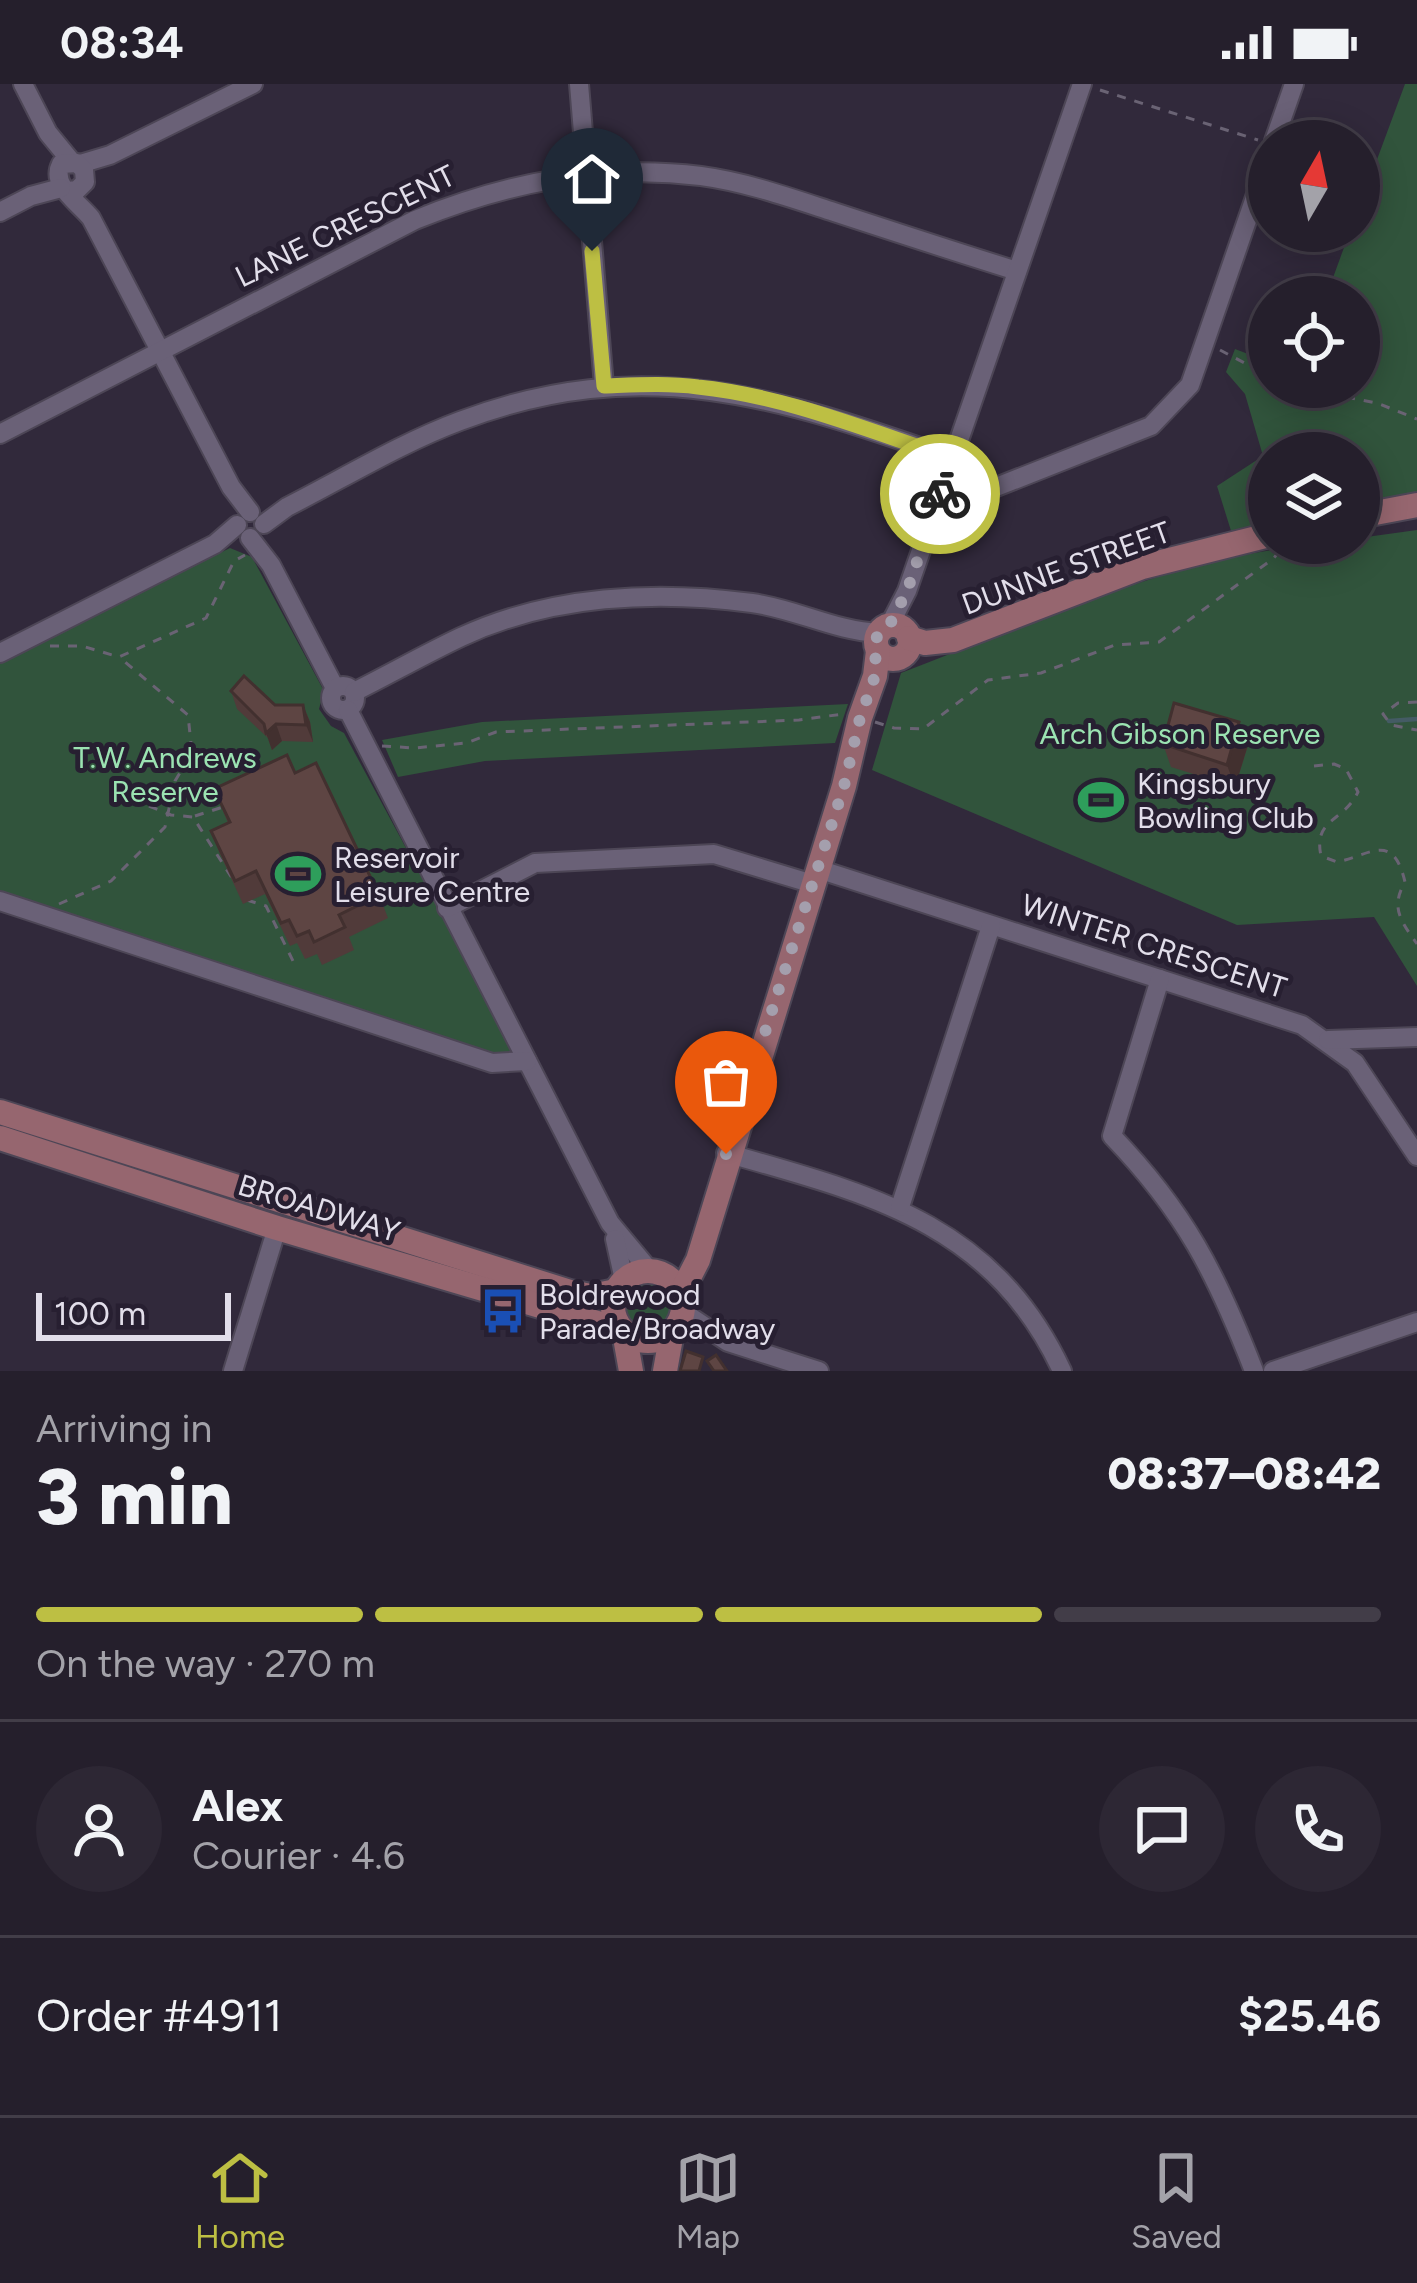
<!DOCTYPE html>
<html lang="en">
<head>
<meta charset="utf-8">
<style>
	body { margin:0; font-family:Figtree,sans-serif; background:#2d2734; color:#f1f3f6; height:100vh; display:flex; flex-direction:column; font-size:45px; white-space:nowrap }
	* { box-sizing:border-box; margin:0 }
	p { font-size:39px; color:#a3a2a9 }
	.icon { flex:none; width:66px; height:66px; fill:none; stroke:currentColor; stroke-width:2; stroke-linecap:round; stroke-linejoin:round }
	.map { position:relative; height:1287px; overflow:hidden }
	.drawer { display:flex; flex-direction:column; background:#251f2c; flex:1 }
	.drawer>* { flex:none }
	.needle { width:78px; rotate:9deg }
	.buttons { position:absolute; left:1248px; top:36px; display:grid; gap:24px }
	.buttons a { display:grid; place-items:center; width:132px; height:132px; border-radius:50%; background:#251f2c; box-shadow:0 6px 30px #0003,0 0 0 3px #423d48; font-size:60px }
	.scale { position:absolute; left:36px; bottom:30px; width:195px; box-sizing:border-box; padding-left:12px; border:6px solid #e2deea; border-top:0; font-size:33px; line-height:42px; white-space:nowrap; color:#e2deea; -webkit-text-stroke:9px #271f31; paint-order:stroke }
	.pin { position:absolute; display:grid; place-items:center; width:102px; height:102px; color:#fff; margin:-123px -51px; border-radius:50% 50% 50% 0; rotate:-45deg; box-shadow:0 0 12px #0007 }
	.pin .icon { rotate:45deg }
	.courier { position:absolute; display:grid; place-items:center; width:120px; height:120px; margin:-60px; border:9px solid #bdbf43; border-radius:50%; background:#fff; color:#222; box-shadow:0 3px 15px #0007 }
	.summary em { font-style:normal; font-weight:800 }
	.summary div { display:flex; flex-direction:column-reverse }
	.summary { display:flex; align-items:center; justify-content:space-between; height:204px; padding:0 36px }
	h1 { font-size:78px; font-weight:800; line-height:90px }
	.bar { display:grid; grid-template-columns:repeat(4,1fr); gap:18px 12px; align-content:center; height:144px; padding:0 36px }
	.bar i { height:15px; border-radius:9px; background:#423d48 }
	.bar .current { background:#bdbf43 }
	.bar p { grid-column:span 4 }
	.line { display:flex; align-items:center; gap:30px; padding:0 36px; border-top:3px solid #423d48 }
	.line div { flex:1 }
	.round { display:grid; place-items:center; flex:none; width:126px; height:126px; border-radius:63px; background:#2d2734 }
	.status { display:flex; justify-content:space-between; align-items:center; height:84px; padding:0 60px; background:#251f2c; direction:ltr }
	.status svg { height:33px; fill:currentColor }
	.tab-bar { display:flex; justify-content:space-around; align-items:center; height:168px; border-top:3px solid #423d48; background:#251f2c; font-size:33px; color:#a3a2a9 }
	.tab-bar a { display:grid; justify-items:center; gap:6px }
	.tab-bar .current { color:#bdbf43 }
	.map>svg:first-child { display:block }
	.green { fill:#31543c }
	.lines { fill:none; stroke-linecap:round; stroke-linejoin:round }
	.stream { stroke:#445b64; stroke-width:4.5 }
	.minor-casing { stroke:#4d4656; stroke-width:22 }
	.major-casing { stroke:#4d4656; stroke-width:28 }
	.path { stroke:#6a6374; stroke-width:3; stroke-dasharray:9 9; stroke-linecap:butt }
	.minor { stroke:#6a6177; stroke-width:18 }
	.major { stroke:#96666f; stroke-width:24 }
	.wall { fill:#513b3a }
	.shaded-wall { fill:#42302f }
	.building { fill:#5e4543; stroke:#42302f; stroke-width:3 }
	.done { stroke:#a49fad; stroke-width:12; stroke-dasharray:0 21.6 }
	.route { stroke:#bdbf43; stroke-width:15 }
	.labels { text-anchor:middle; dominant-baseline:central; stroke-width:10; stroke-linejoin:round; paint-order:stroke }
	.street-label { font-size:30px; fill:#e2deea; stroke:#271f31 }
	.park-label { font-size:30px; fill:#9be3b2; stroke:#271f31 }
	.poi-label { font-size:30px; fill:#e2deea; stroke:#271f31; text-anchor:start }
</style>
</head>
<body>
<div class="status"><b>08:34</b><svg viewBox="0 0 49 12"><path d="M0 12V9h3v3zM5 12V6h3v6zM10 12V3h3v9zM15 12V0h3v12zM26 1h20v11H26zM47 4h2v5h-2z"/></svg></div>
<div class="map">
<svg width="1417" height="1287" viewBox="0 0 1417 1287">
	<rect width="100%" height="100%" fill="#31293b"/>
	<g class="green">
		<path d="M 1405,0 L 1417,0 L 1417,411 L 1359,422 L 1359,369 L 1269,369 L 1269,441 L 1232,450 L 1217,402 L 1263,372 L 1245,310 L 1226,288 L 1235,265 L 1269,278 L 1269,303 L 1359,303 L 1359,213 L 1326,213 L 1350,147 L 1359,147 L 1359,124 Z"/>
		<path d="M 1417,446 L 1417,902 L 1374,833 L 1237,841 L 872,686 L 901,589 C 1047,534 1200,459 1359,459 L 1359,454 Z"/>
		<path d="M 230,464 L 252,473 L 324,607 L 319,625 L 331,642 L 344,649 L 516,968 L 496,973 L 0,810 L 0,576 Z"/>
		<path d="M 848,620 L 835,659 L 485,677 L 398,693 L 382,656 L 482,638 Z"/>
		<circle cx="646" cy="1222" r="25"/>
	</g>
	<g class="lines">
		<path class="stream" d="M 1389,637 L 1417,635"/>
		<g class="minor-casing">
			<g id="minor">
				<path d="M 23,0 L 48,49 L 71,77"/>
				<path d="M 579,0 L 604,302"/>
				<path d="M 1274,57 L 1294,0"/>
				<path d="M 80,80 L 110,71 L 253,0"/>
				<path d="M 68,107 L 77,106 L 85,98 L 84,86 L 77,79 L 61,80 C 50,101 78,118 91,134 L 231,403 L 250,428"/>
				<path d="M 0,128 L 31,112 L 61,104"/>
				<path d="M 0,350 L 415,136 C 508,98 601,80 701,92 C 746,98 791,114 834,128 C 895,148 956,168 1017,187"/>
				<path d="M 942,404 L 965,410 L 981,409 L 1151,342 L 1190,301 L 1269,73"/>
				<path d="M 264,440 L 287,423 C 344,394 401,359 460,337 C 643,268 777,313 952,374"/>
				<path d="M 250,454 L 271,481 L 335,604"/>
				<path d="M 889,542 L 907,507 L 1082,0"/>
				<path d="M 0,569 L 215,460 L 237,441"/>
				<circle cx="343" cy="614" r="12"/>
				<path d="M 354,608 C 390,590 425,570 461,553 C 551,511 656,506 752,519 C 796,525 835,547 879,549"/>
				<path d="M 348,626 L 610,1139 L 650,1187"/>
				<path d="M 818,785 L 1302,941 L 1355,979 L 1417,1072"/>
				<path d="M 0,817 L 492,979 L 527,977"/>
				<path d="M 447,824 L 535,779 L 714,770 L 813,800"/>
				<path d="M 1160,895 L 1112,1052 C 1185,1128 1216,1189 1254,1287"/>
				<path d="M 1328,956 L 1417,953"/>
				<path d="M 726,1069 C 870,1110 993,1139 1062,1287"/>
				<path d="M 900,1123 L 991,842"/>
				<path d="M 615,1155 L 624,1196"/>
				<path d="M 683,1228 L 728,1258 L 819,1287"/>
				<path d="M 233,1287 L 277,1144"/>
				<path d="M 1273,1287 L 1417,1238"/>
			</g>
		</g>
		<g class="major-casing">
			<g id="major">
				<path d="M 1359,432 L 1417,421"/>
				<circle cx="893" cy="558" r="17"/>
				<path d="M 909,554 L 925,559 L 953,556 L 1142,483 L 1269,451"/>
				<path d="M 0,1028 L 570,1208 L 591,1212 L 616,1207"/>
				<path d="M 0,1054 L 277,1144 L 621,1246"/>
				<circle cx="648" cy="1222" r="35"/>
				<path d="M 681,1209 L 698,1176 L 844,702 L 860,634 L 875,592 L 878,567"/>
				<path d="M 624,1248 L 631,1287"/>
				<path d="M 665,1287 L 672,1248"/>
			</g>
		</g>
		<g class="path">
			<path d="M 1100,6 L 1258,56"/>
			<path d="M 1220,266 L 1269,292"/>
			<path d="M 1293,303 L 1377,319 L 1417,335"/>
			<path d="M 50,562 L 82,562 L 119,573 L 206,534 L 234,477 L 245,471"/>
			<path d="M 1417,618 L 1398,619 L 1383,630 L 1391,641 L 1417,646"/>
			<path d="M 875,638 L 894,644 L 923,645 L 988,596 L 1041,589 L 1115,561 L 1159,558 L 1274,474 L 1279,467"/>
			<path d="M 382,662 L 415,664 L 466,659 L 496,648 L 799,636 L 843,630"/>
			<path d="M 1314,682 L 1334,680 L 1346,685 L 1358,708 C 1343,739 1313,734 1321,772 L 1337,778 C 1371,771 1393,747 1405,798 C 1390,824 1401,837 1417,860"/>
			<path d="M 149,722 L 171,731 L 193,733 L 232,794"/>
			<path d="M 195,732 L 223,723"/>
			<path d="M 247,816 L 266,822 L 295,881"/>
			<path d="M 59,820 L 111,797 L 165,743 L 175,697 L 192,669 L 188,631 L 119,573"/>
		</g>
		<use href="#minor" class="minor"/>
		<use href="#major" class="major"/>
	</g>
	<g class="wall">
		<path d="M 231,607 L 275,621 L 303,621 L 310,638 L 313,658 L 282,657 L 272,666 L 268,654 L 237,625 Z"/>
		<path d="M 1163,660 L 1248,661 L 1235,703 L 1171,683 Z"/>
		<path d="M 295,689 L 379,811 L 388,834 L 349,853 L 354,866 L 322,881 L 317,870 L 305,875 L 297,859 L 290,862 L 265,810 L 243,820 L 220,770 L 211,747 L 228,739 L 214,705 Z"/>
	</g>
	<g class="shaded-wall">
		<path d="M 303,621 L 310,638 L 313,658 L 306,641 Z"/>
		<path d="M 1239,638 L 1248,661 L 1235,703 L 1227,681 Z"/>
		<path d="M 276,640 L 282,657 L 272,666 L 266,649 Z"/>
	</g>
	<g class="building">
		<path d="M 244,592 L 275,621 L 303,621 L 306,641 L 276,640 L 266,649 L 264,640 L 231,607 Z"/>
		<path d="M 1174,619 L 1239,638 L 1227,681 L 1163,660 Z"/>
		<path d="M 287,671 L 295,689 L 316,679 L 379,811 L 339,831 L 345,843 L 314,858 L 309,847 L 297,852 L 289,836 L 281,839 L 256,787 L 235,797 L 211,747 L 230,738 L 214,705 Z"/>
		<path d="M 686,1267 L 703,1273 L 699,1287 L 680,1287 Z"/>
		<path d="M 716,1271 L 727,1287 L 714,1287 L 707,1277 Z"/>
	</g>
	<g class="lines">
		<path class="done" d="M 726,1070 L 844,702 L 860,634 L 875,592 L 876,554 L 889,542 L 907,507 L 940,410"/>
		<path class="route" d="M 592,167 L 604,302 C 635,301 667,299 698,303 C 786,312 869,347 952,374 L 940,410"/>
	</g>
	<defs>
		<g id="stadium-bare" transform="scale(3.6)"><path d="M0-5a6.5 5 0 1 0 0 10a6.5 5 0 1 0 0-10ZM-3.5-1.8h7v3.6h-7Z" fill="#2e9e5b" stroke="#271f31" stroke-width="2.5" paint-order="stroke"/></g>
		<g id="bus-bare" transform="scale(3.6)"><path d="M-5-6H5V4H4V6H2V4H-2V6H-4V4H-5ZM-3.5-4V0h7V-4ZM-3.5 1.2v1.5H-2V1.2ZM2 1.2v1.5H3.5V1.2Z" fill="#1a4fb4" stroke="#271f31" stroke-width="2.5" paint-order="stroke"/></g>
	</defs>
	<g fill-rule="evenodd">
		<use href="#stadium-bare" x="1101" y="716"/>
		<use href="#stadium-bare" x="298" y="790"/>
		<use href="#bus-bare" x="503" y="1227"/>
	</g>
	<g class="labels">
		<g class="street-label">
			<text transform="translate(345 142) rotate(-26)">LANE CRESCENT</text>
			<text transform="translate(1066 484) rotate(-20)">DUNNE STREET</text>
			<text transform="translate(1154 862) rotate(18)">WINTER CRESCENT</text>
			<text transform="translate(319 1124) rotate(17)">BROADWAY</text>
		</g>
		<g class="park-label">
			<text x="1180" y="649">Arch Gibson Reserve</text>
			<text x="165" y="673">T.W. Andrews<tspan x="165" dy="34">Reserve</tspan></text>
		</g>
		<g class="poi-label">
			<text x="1137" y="699">Kingsbury<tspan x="1137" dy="34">Bowling Club</tspan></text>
			<text x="334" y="773">Reservoir<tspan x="334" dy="34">Leisure Centre</tspan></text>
			<text x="539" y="1210">Boldrewood<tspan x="539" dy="34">Parade/Broadway</tspan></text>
		</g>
	</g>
</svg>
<div class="buttons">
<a><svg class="needle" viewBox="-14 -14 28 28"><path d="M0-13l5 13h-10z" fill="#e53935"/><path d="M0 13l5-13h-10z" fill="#a3a2a9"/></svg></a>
<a><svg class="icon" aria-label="locate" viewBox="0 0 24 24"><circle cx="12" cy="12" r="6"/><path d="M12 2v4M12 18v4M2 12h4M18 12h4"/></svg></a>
<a><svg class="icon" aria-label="layers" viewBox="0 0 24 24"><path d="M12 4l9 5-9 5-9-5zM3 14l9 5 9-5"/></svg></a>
</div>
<div class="scale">100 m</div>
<div class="pin" style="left:726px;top:1070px;background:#ea580c"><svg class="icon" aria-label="bag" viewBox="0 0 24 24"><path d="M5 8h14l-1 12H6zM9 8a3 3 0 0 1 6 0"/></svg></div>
<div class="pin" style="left:592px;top:167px;background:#1f2937"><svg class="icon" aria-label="home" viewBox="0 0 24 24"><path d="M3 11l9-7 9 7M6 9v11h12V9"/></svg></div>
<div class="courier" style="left:940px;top:410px"><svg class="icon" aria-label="bike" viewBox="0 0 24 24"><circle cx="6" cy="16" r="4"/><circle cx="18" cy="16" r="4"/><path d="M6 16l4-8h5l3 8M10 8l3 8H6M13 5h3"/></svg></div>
</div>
<section class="drawer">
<div class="summary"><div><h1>3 min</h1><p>Arriving in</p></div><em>08:37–08:42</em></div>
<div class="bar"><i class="current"></i><i class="current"></i><i class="current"></i><i></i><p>On the way · 270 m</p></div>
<div class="line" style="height:216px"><a class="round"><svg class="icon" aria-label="person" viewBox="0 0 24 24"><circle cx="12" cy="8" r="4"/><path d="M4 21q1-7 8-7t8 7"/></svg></a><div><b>Alex</b><p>Courier · 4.6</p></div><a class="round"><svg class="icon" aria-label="chat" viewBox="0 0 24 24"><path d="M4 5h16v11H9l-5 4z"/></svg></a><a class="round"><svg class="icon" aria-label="phone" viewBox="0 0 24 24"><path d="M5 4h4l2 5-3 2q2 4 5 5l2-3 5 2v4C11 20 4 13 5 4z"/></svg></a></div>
<div class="line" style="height:156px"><div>Order #4911</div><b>$25.46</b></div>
</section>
<nav class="tab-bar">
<a class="current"><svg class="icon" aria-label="home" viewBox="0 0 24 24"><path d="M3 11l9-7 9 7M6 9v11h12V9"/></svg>Home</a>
<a><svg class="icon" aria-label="map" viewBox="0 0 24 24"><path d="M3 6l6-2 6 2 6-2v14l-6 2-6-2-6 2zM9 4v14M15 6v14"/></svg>Map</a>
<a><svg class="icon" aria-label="saved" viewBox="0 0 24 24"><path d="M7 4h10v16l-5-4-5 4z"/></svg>Saved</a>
</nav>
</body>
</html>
